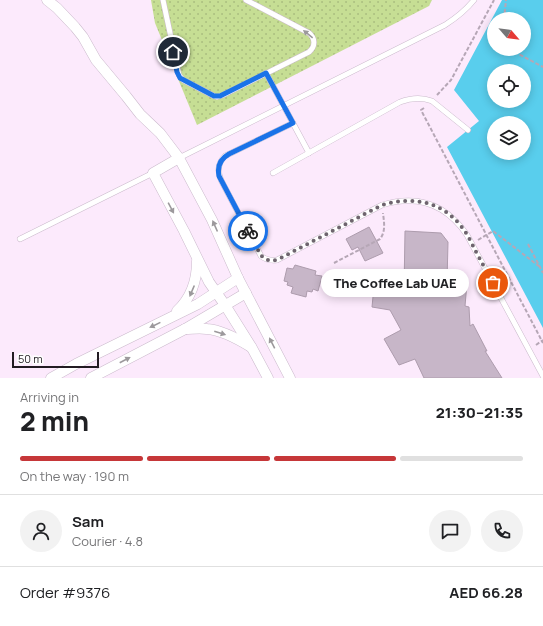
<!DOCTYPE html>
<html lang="en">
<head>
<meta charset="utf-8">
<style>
	body { margin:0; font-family:Manrope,sans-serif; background:#f2f2f2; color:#202124; height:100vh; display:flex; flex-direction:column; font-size:15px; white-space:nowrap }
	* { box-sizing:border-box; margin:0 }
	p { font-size:13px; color:#757577 }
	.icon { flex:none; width:22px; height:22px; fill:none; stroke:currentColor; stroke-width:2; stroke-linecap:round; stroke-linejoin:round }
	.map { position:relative; height:378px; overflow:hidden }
	.sheet { display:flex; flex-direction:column; background:#fff; flex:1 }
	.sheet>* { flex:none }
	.needle { width:26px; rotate:118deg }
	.buttons { position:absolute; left:487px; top:12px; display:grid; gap:8px }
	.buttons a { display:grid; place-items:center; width:44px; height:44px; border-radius:50%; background:#fff; box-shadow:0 2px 10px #0003; font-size:20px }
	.scale { position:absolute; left:12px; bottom:10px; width:87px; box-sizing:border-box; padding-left:4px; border:2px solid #221c22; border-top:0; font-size:11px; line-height:14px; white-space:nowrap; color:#221c22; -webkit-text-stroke:3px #fefefe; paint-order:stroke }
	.pin { position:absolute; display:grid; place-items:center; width:34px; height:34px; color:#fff; margin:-17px; border:2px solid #fff; border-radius:50%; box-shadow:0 1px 4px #0007 }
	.courier { position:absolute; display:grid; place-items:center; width:40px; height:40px; margin:-20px; border:3px solid #1a73e8; border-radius:50%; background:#fff; color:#222; box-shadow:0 1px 5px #0007 }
	.bubble { position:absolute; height:28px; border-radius:14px; background:#fff; box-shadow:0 2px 10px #0003; font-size:13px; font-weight:800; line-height:28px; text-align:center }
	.summary em { font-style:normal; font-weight:800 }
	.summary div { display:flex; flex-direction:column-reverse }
	.summary { display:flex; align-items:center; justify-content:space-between; height:68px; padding:0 20px }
	h1 { font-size:26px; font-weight:800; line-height:30px }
	.bar { display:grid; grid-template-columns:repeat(4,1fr); gap:6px 4px; align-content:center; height:48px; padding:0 20px }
	.bar i { height:5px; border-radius:3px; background:#e0e0e0 }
	.bar .current { background:#c63739 }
	.bar p { grid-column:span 4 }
	.line { display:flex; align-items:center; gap:10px; padding:0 20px; border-top:1px solid #e0e0e0 }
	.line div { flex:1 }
	.round { display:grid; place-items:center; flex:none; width:42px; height:42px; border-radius:21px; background:#f2f2f2 }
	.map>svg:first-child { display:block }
	.grass { fill:url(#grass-dots) }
	.water { fill:#59ceed; fill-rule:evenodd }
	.building { fill:#c7b6c8; stroke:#ad9cad }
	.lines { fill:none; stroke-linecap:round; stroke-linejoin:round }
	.lane-casing { stroke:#cbbacc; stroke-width:6 }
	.street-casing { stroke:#cbbacc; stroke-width:11 }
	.path { stroke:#b6a7b6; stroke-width:2; stroke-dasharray:4 2; stroke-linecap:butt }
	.lane { stroke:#fff; stroke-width:5 }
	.street { stroke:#fff; stroke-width:10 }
	.oneway { fill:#9c999c }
	.done { stroke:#6e646e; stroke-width:4; stroke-dasharray:0 7.2 }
	.route { stroke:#1a73e8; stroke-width:5 }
</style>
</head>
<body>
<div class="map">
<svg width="543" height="378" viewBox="0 0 543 378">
	<defs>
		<pattern id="grass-dots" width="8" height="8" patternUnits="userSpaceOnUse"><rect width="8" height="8" fill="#c6de94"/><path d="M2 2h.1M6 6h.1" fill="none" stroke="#aabe7f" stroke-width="1.8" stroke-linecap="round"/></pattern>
	</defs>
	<rect width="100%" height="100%" fill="#fceafc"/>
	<path class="grass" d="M 151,0 L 432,0 L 429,6 L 197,125 L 155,23 Z"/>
	<path class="water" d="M 502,0 L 543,0 L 543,328 L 447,147 L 479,121 L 454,90 ZM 494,19 L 524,19 L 524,49 L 494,49 ZM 494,71 L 524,71 L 524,101 L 494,101 ZM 494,123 L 524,123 L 524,153 L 494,153 Z"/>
	<g class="building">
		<path d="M 369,227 L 383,253 L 365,261 L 358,247 L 352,250 L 346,239 Z"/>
		<path d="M 405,231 L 441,233 L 448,242 L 447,282 L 467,283 L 465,306 L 469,307 L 470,326 L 473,324 L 487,351 L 485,351 L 502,378 L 424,378 L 415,359 L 399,365 L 384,339 L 401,330 L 390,310 L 372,307 L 375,276 L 399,280 L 404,291 Z"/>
		<path d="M 295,265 L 316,271 L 315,275 L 322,276 L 318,291 L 313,289 L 312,292 L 307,291 L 306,297 L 291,293 L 293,287 L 287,285 L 288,282 L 284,281 L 287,268 L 293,269 Z"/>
	</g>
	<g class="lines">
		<g class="lane-casing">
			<g id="lane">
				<path d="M 163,0 L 179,75 L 183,80 L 214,96 L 217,97 L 223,95 L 309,52 C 316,46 315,38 309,33 L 246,0"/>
				<path d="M 266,73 L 309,153"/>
				<path d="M 293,123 L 225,156 C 218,163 217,171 221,180 L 261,256 C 266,260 270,261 277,260 L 382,205 C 418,194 446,204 467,235 L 543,376"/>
				<path d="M 179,158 L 445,25 C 456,18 466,10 474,0"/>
				<path d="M 273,173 L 400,102 C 411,98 421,97 432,101 L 468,130"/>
				<path d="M 20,239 L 153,173"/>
			</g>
		</g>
		<g class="street-casing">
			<g id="street">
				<path d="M 47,0 L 57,8 L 75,27 L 83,37 L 96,60 L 126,96 L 140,114 L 160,133 L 179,158 L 212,220 L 238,278 L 290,378"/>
				<path d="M 179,158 L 153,173 L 184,231 L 209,282 L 225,305 L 252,348 L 268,378"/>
				<path d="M 177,311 C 192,297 197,280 197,261"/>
				<path d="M 185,329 C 192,329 200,328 207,329 C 222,330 238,339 251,347"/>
				<path d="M 51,378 L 76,364 L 198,304 L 238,278"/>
				<path d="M 91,378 L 185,329 L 246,293"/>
			</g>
		</g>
		<g class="path">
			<path d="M 504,19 L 506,0"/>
			<path d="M 509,49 L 543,67"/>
			<path d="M 437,95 L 451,80 L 494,0"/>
			<path d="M 424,108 L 421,110 L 543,343"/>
			<path d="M 478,240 L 493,231 L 540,267"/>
			<path d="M 528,244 L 543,273"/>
			<path d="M 334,263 L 380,239 C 386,231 384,222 383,213"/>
			<path d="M 536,345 L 543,340"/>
		</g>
		<use href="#lane" class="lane"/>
		<use href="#street" class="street"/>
	</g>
	<defs><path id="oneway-solid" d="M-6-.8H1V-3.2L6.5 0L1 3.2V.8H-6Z"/></defs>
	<g class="oneway">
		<use href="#oneway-solid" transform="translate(308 34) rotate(-141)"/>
		<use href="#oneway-solid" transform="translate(171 208) rotate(62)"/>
		<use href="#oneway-solid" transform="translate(215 226) rotate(-114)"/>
		<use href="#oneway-solid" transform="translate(192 291) rotate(113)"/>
		<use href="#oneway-solid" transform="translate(155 325) rotate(154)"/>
		<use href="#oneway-solid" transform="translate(220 333) rotate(17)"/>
		<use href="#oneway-solid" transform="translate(272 343) rotate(-117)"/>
		<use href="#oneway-solid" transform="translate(125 360) rotate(-28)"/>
	</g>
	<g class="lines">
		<path class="done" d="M 248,231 C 252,237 259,255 264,258 C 268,261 272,261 277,260 L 382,205 C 412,196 441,201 461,226 C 467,233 471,242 475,250 C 481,261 487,272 493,283"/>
		<path class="route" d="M 173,52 L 177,72 L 180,78 L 214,96 L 220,96 L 266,73 L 293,123 L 229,154 C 220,159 217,166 219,176 L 248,231"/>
	</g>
</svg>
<div class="buttons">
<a><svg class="needle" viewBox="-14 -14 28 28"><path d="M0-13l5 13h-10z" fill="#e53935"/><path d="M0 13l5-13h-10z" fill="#757577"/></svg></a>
<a><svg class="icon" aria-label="locate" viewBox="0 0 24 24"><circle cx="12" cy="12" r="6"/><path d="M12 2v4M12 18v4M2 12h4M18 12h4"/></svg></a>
<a><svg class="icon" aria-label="layers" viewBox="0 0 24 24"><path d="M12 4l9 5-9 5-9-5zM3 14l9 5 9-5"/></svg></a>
</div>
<div class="scale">50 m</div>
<div class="pin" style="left:493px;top:283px;background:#ea580c"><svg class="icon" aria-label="bag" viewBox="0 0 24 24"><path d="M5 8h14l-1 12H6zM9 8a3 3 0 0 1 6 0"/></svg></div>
<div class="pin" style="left:173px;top:52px;background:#1f2937"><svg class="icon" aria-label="home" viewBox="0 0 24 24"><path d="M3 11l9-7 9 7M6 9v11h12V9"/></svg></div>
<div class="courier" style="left:248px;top:231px"><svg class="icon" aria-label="bike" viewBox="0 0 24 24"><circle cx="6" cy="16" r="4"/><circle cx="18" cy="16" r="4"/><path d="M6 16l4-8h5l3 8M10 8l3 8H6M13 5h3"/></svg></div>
<div class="bubble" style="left:321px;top:269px;width:148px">The Coffee Lab UAE</div>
</div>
<section class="sheet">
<div class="summary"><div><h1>2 min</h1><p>Arriving in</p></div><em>21:30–21:35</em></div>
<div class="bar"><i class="current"></i><i class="current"></i><i class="current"></i><i></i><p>On the way · 190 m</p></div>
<div class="line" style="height:72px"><a class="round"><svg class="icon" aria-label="person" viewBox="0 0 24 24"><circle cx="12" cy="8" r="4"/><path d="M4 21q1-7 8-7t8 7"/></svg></a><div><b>Sam</b><p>Courier · 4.8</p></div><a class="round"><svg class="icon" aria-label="chat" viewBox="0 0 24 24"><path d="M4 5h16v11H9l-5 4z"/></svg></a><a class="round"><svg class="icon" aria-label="phone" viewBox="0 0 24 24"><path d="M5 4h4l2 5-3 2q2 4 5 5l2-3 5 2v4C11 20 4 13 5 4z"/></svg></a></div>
<div class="line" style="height:52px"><div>Order #9376</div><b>AED 66.28</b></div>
</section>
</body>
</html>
